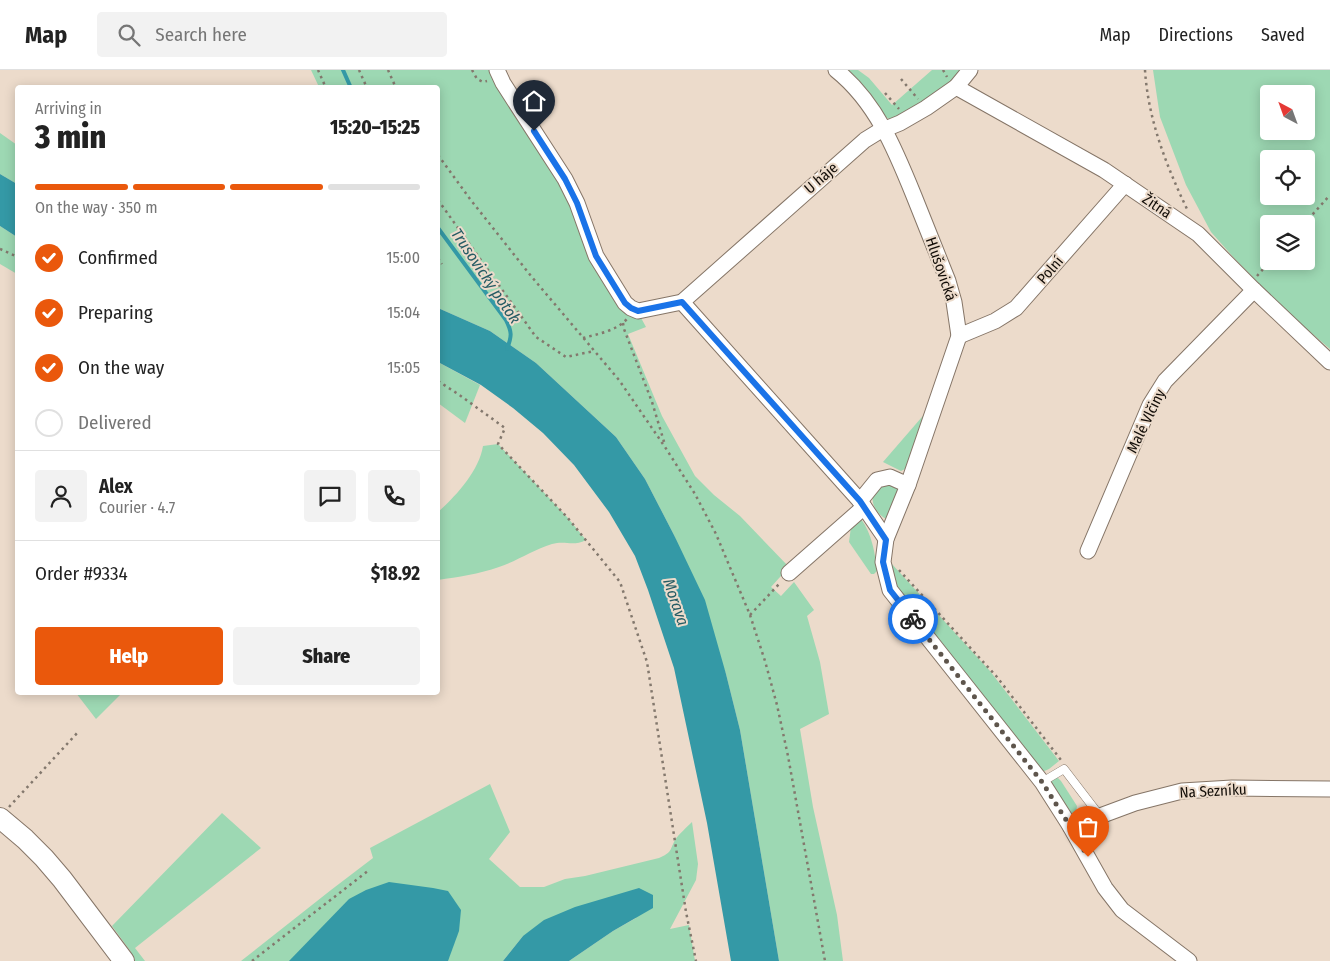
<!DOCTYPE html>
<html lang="en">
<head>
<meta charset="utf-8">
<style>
	body { margin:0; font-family:"Fira Sans Condensed",sans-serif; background:#f2f2f2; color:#222; height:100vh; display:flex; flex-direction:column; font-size:19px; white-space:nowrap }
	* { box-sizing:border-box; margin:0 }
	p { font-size:16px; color:#767676 }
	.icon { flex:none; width:28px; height:28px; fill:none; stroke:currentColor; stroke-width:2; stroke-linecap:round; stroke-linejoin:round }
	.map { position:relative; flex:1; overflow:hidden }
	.drawer { position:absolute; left:15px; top:15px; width:425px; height:610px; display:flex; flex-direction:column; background:#fff; border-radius:5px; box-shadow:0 2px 12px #0003 }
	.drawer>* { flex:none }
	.needle { width:32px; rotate:319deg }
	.controls { position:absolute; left:1260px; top:15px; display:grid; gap:10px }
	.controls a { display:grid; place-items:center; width:55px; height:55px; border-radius:5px; background:#fff; box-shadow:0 2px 12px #0003; font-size:25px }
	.pin { position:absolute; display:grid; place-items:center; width:42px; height:42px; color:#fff; margin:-51px -21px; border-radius:50% 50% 50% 0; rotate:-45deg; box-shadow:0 0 5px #0007 }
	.pin .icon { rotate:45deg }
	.courier { position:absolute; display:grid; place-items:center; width:50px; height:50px; margin:-25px; border:4px solid #1a73e8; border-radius:50%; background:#fff; color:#222; box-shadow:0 1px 6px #0007 }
	.headline em { font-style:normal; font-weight:800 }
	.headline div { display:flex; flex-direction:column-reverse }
	.headline { display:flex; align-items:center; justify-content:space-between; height:85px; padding:0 20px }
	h1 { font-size:32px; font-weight:800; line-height:38px }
	.bar { display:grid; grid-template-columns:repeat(4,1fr); gap:8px 5px; align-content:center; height:60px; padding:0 20px }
	.bar i { height:6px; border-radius:4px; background:#e0e0e0 }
	.bar .on { background:#ea580c }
	.bar p { grid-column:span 4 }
	.line { display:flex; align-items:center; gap:12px; padding:0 20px; border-top:1px solid #e0e0e0 }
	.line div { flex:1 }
	.round { display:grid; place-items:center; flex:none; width:52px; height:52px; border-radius:5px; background:#f2f2f2 }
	ol { padding:0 20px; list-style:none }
	li { display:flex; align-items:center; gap:15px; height:55px }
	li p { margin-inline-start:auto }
	li .icon { padding:5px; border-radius:50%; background:#ea580c; color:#fff; stroke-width:4 }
	li:last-child { color:#767676 }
	li i { width:28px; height:28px; border:2px solid #e0e0e0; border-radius:50% }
	.action { display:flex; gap:10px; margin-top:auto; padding:10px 20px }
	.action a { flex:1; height:58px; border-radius:5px; background:#ea580c; color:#fff; font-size:20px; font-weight:800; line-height:58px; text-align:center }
	.action a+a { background:#f2f2f2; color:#222 }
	header { display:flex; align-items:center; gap:30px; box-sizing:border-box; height:70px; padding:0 25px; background:#fff; border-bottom:1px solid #e0e0e0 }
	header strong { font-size:24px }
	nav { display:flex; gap:28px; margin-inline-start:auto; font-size:18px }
	.search { width:350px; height:45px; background:#f2f2f2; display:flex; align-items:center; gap:12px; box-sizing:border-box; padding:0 18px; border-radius:5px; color:#767676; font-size:19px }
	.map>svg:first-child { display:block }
	.green { fill:#9dd8b3; fill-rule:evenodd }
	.water { fill:#3499a6 }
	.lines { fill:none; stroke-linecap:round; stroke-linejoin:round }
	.stream { stroke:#3499a6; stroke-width:4 }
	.service-casing { stroke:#857567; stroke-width:9 }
	.minor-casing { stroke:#857567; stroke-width:17 }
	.secondary-casing { stroke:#857567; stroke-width:22 }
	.path { stroke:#83786d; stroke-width:2.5; stroke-dasharray:2.5 4; stroke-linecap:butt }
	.service { stroke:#fff; stroke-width:8 }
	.minor { stroke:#fff; stroke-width:15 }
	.secondary { stroke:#fff; stroke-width:20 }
	.done { stroke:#5e554c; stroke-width:5; stroke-dasharray:0 9 }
	.route { stroke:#1a73e8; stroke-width:6 }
	.labels { text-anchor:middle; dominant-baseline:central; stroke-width:4; stroke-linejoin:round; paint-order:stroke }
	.street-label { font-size:15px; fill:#120d08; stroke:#ecdbcb }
	.water-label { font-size:16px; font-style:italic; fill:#265c64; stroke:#ecdbcb }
</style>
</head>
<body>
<header>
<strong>Map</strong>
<div class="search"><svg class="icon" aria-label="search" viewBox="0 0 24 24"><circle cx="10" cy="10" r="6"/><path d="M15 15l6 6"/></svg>Search here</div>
<nav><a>Map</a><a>Directions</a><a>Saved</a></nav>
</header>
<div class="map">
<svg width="1330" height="891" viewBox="0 0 1330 891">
	<rect width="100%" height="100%" fill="#ecdbcb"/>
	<g class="green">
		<path d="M 311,0 L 492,0 L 552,96 L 617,230 L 640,246 L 646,257 L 628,264 L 662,346 L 695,406 L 714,425 L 740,446 L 789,497 L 771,517 L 781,526 L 794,512 L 814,540 L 807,546 L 820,592 L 829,644 L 800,659 L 813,737 L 837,845 L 843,891 L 779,891 L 740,660 L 726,604 L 674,465 L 645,409 L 616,367 L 536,293 L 490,261 L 438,238 L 438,18 L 319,17 Z"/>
		<path d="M 846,0 L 858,0 L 869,8 L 892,35 L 932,0 L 965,0 L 953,14 L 894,50 L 889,49 L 883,45 Z"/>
		<path d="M 1153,0 L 1330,0 L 1330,279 L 1288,243 L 1235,189 L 1211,162 L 1186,115 L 1160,47 ZM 1269,24 L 1306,24 L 1306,61 L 1269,61 ZM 1269,89 L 1306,89 L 1306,126 L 1269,126 ZM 1269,154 L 1306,154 L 1306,191 L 1269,191 Z"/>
		<path d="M 0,63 L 17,75 L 17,114 L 0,104 Z"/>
		<path d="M 0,156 L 17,167 L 17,204 L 0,194 Z"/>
		<path d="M 438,292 L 480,315 L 465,353 L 438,333 Z"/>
		<path d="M 928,340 L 909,394 L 905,399 L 901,401 L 883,392 Z"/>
		<path d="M 498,374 L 567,447 L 586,470 C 572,477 566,470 552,474 C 533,480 517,491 499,497 C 479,504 458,507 438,510 L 438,442 C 456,426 479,401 483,376 Z"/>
		<path d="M 884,413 L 897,418 L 898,425 L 891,446 L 886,449 C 879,445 871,436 873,427 C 874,422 880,417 884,413 Z"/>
		<path d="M 861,449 C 872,464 875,483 877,501 L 874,504 L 871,504 L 849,472 L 851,457 Z"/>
		<path d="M 891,493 L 990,601 L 1059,691 L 1049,699 L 1042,702 L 896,516 Z"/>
		<path d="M 76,623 L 122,623 L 96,649 Z"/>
		<path d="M 1055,708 L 1058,708 L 1061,711 L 1077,736 L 1076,742 L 1073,745 L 1050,713 Z"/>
		<path d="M 490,714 L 510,762 L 489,789 L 520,817 L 544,817 L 565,809 L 585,806 L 659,788 C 672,782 669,782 675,770 C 679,764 687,757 692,752 L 698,794 L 696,810 L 670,859 L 689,855 L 695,891 L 569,891 L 613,861 L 636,848 L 523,866 L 503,891 L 241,891 L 331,820 L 373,788 L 370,778 Z"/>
		<path d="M 222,743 L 261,778 L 135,878 L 145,891 L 134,891 L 129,884 L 131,882 L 112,856 Z"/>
	</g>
	<g class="water">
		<path d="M 0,104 L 17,114 L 17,167 L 0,156 Z"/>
		<path d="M 438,238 L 490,261 L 536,293 L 616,367 L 645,409 L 674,465 L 705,530 L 726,604 L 740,660 L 779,891 L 731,891 L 707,753 L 674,598 L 648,520 L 635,486 L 609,442 L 574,395 L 543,363 L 513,338 L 481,315 L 438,292 Z"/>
		<path d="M 389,812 L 433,818 L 448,821 L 461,840 L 459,861 L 448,891 L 289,891 L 349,829 L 366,820 Z"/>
		<path d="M 639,818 L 653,825 L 653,838 L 613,861 L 569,891 L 503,891 L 523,866 L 544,850 L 575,837 Z"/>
	</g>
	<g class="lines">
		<g class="stream">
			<path d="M 343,0 L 351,18"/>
			<path d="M 438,158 L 506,250 C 512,262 512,266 507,279"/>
		</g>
		<g class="service-casing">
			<path id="service" d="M 1042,712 L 1064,699 L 1100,746"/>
		</g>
		<g class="minor-casing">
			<g id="minor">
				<path d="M 497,0 L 503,13 L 565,109 L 577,133 L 596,186 L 625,233 L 631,238 L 638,241 L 682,232 L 865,70 L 878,62 L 900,53 L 926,38 L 956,17 L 970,0"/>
				<path d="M 836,0 C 876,32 895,79 914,126 C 925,154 937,183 948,211 L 954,232 L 959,266 L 908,415 L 886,469 L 883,492 L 890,520 L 1042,712 L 1070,756 L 1105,818 L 1122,840 L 1189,891"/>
				<path d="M 956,17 L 1104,100 L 1198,164 L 1254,220 L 1330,292"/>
				<path d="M 682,232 L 860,431 L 886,469"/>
				<path d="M 959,266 L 995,251 L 1016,238 L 1125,114"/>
				<path d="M 860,431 L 877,410 L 890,407 L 908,415"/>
				<path d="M 1088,481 L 1150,335 L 1165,311 L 1254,220"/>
				<path d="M 789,503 L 864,437"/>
				<path d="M 1070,756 L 1100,746 L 1135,733 L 1182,721 L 1232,718 L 1330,719"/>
			</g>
		</g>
		<g class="secondary-casing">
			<path id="secondary" d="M 0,748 L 25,769 L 44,788 L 62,809 L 124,891"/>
		</g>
		<g class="path">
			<path d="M 318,0 L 326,18"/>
			<path d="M 359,0 L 367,18"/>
			<path d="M 388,0 L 396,18"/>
			<path d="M 472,0 L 477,9 L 483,12 L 487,11"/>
			<path d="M 943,0 L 947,7"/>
			<path d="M 1145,0 C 1148,49 1166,95 1187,139"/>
			<path d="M 901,9 L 918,29"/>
			<path d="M 885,23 L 899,39"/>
			<path d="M 438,85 L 470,129 L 531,206 L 619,310 L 665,377 L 695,424 L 716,464 L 750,545 L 765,591 L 777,635 L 788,686 L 825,891"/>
			<path d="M 438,130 L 536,267 L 566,287 L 594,281"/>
			<path d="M 1304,154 L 1330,125"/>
			<path d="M 0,179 L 18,187"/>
			<path d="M 438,188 L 442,194"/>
			<path d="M 1257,206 L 1270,191"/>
			<path d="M 623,253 L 624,259 L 652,332 L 665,375"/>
			<path d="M 583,268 C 598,264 616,261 627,249"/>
			<path d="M 438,311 L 458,324 L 505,358 L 498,374 L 567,447 L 620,512 L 647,592 L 686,842 L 696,891"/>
			<path d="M 899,500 L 997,607 L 1061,690"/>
			<path d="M 750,545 L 780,513"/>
			<path d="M 9,737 L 79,661"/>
			<path d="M 252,891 L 369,800"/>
		</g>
		<use href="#service" class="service"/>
		<use href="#minor" class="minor"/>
		<use href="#secondary" class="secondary"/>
	</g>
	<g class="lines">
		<path class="done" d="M 913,549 L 1042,712 L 1070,756 L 1088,787"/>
		<path class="route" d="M 534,61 L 565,109 L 577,133 L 596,186 L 625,233 L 631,238 L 638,241 L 682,232 L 860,431 L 886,470 L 883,492 L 890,520 L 913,549"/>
	</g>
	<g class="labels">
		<g class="street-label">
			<text transform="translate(821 108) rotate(-41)">U háje</text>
			<text transform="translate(1157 136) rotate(34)">Žitná</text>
			<text transform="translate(941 199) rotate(71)">Hlušovická</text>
			<text transform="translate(1050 200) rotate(-49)">Polní</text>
			<text transform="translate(1146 351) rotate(-64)">Malé Vlčiny</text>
			<text transform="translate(1213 721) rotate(-3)">Na Sezníku</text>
		</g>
		<g class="water-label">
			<text transform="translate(486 206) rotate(56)">Trusovický potok</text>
			<text transform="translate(676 532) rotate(71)">Morava</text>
		</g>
	</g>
</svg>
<div class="controls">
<a><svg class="needle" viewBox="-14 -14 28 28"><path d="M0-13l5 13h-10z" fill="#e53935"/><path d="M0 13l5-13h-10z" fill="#767676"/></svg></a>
<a><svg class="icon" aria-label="locate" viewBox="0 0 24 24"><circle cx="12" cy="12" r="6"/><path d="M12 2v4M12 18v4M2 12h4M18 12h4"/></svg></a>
<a><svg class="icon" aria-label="layers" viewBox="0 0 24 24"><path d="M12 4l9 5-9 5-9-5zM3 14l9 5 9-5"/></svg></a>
</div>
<div class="pin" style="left:1088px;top:787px;background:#ea580c"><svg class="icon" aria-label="bag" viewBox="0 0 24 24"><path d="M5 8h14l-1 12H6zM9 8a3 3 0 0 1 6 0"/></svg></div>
<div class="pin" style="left:534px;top:61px;background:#1f2937"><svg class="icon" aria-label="home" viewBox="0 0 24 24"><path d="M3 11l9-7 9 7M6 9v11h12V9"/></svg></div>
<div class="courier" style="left:913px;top:549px"><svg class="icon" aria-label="bike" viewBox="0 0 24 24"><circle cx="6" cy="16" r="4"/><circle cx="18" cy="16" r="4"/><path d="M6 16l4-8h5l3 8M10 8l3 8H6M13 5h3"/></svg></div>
<section class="drawer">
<div class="headline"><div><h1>3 min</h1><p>Arriving in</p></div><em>15:20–15:25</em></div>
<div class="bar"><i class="on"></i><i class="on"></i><i class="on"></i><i></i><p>On the way · 350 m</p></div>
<ol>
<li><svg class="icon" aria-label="check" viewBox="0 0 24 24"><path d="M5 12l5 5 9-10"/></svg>Confirmed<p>15:00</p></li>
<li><svg class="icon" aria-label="check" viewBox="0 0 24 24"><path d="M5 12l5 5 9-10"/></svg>Preparing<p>15:04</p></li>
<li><svg class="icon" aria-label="check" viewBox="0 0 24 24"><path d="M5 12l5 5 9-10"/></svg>On the way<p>15:05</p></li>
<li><i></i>Delivered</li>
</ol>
<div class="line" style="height:90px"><a class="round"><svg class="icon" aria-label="person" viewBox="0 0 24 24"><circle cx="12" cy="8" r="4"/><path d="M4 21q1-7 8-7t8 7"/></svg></a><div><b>Alex</b><p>Courier · 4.7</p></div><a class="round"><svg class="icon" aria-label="chat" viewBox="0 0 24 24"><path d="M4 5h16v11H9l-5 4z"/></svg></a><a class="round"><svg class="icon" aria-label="phone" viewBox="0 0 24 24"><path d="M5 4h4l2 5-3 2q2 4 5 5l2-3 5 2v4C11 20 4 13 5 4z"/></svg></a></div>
<div class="line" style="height:65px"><div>Order #9334</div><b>$18.92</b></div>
<div class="action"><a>Help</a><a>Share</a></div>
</section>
</div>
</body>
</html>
